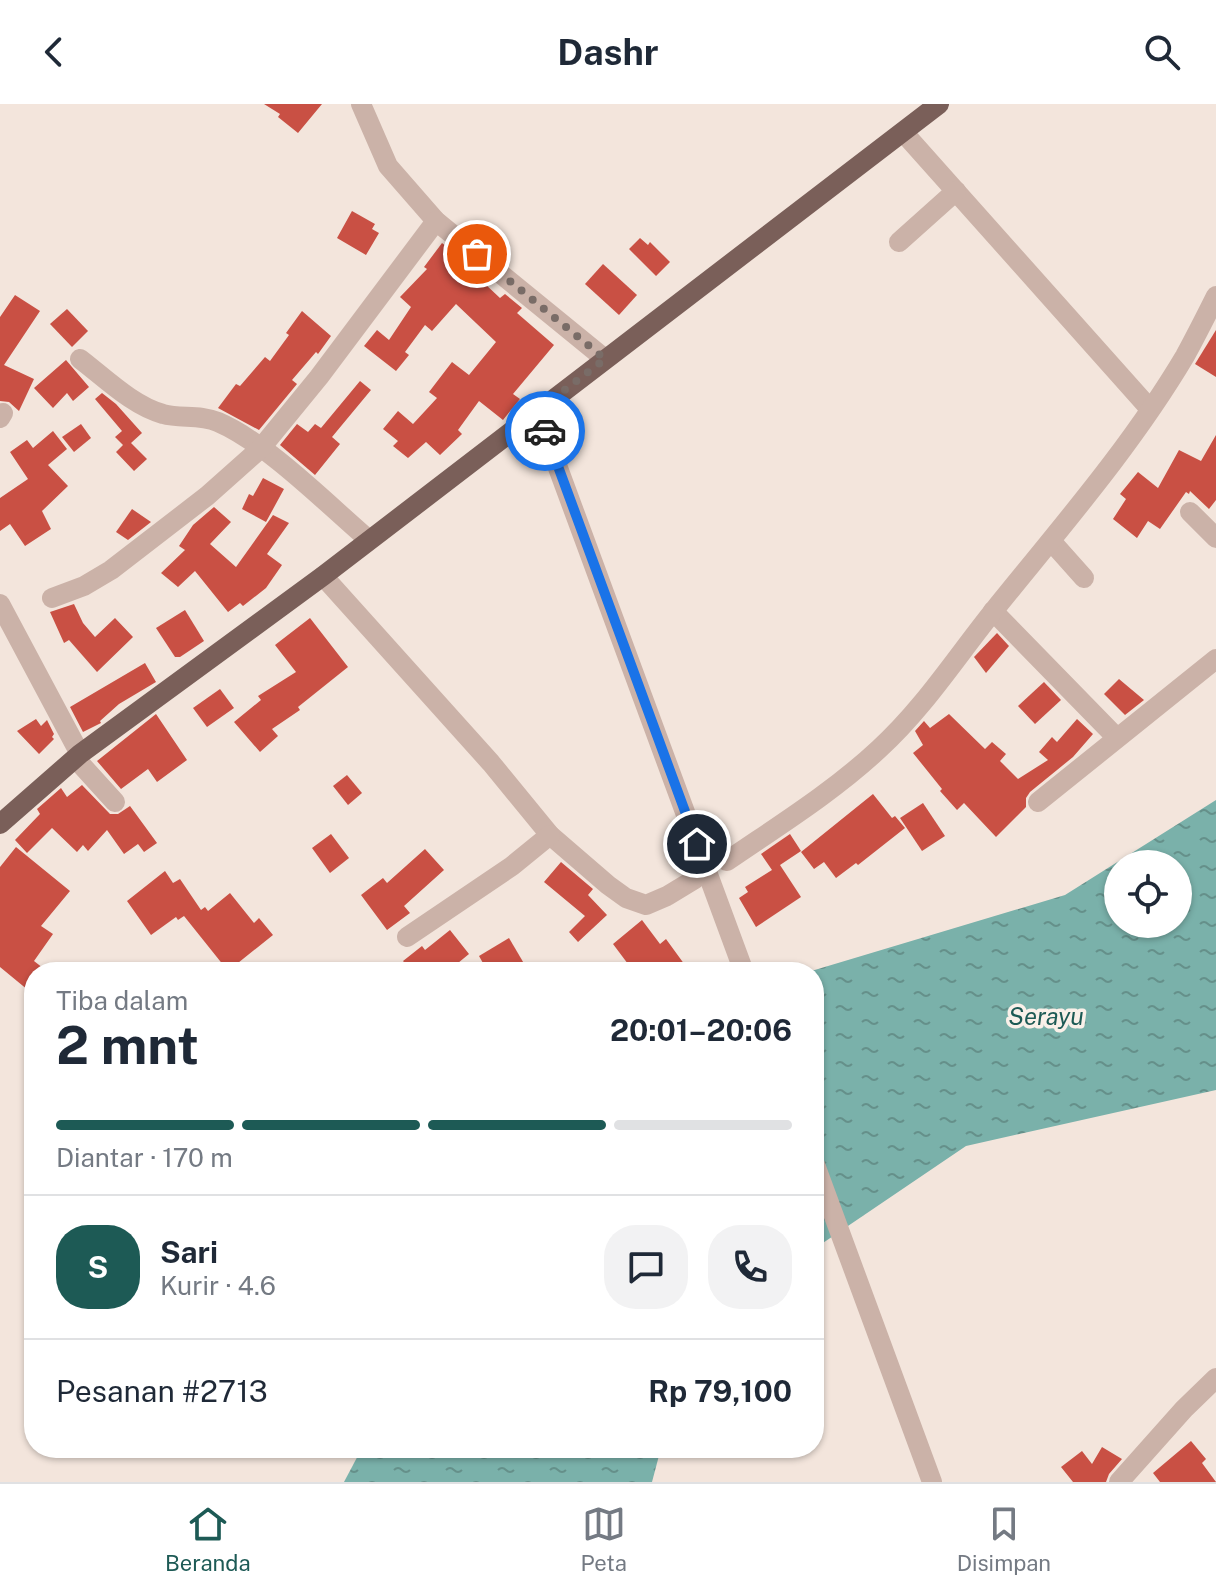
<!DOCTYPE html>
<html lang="id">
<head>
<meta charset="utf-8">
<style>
	body { margin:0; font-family:"Public Sans",sans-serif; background:#f2f2f3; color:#1f2937; height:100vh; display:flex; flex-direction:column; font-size:30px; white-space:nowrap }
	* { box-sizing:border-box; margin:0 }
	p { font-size:26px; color:#747a83 }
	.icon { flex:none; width:44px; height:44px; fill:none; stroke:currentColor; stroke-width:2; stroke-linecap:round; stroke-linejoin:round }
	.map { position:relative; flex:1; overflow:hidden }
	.details { position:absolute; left:24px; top:858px; width:800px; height:496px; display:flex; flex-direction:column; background:#fff; border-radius:32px; box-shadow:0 2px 6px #0004 }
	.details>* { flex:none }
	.buttons { position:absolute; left:1104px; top:746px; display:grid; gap:16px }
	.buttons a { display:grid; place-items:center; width:88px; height:88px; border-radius:50%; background:#fff; box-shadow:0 2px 6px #0004; font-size:40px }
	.pin { position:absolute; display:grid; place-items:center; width:68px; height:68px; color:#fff; margin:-34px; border:4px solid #fff; border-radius:50%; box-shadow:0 2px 8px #0007 }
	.courier { position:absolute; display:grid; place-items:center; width:80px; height:80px; margin:-40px; border:6px solid #1a73e8; border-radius:50%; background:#fff; color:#222; box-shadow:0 2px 10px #0007 }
	.overview em { font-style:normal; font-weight:700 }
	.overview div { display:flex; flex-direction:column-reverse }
	.overview { display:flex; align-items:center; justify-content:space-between; height:136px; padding:0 32px }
	h1 { font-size:52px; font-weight:700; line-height:60px }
	.bar { display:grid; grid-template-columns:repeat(4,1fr); gap:12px 8px; align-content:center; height:96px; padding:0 32px }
	.bar i { height:10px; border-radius:6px; background:#e0e1e3 }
	.bar .current { background:#1d5a55 }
	.bar p { grid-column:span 4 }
	.line { display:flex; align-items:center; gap:20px; padding:0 32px; border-top:2px solid #e0e1e3 }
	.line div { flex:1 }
	.round { display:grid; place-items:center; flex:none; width:84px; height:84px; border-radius:32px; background:#f2f2f3 }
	header { display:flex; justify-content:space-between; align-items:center; height:104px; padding:0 32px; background:#fff; font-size:36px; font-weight:700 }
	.tabs { display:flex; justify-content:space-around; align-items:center; height:112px; border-top:2px solid #e0e1e3; background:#fff; font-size:22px; color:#747a83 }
	.tabs a { display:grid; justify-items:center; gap:4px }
	.tabs .current { color:#1d5a55 }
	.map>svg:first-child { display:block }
	.water { fill:url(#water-ripples); fill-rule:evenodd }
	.building { fill:#c95044 }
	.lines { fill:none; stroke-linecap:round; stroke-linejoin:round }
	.minor { stroke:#cbb2a8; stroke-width:20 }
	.major { stroke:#7a5f59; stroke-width:20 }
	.done { stroke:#796c67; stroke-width:8; stroke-dasharray:0 14.4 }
	.route { stroke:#1a73e8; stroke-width:10 }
	.labels { text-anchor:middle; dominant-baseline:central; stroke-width:7; stroke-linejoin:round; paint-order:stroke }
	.water-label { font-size:24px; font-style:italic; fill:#1d5a55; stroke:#faf0e9 }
</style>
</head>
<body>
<header><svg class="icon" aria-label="back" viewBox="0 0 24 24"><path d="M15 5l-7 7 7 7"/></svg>Dashr<svg class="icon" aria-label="search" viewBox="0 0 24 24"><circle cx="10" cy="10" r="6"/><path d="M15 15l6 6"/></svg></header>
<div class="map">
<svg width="1216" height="1378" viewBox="0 0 1216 1378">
	<defs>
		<pattern id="water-ripples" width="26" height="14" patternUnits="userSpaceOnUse" patternTransform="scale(2)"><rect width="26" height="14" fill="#7ab1aa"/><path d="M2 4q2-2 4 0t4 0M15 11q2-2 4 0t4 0" fill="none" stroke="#65908a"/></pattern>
	</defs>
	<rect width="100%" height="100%" fill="#f3e5dc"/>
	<g class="water">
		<path d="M 1216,696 L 1216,986 L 966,1042 L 814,1145 L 814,868 L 808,868 L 1065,791 ZM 1118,760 L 1178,760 L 1178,820 L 1118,820 Z"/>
		<path d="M 362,1344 L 661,1344 L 652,1378 L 344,1378 Z"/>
	</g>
	<g class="building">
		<path d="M 264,0 L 322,0 L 298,29 L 278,13 L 280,10 Z"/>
		<path d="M 352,107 L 375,120 L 372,125 L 379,129 L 366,151 L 337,134 Z"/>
		<path d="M 640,134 L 648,141 L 650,138 L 670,158 L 656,172 L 629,145 Z"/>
		<path d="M 442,139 L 471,162 L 469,165 L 500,194 L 505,190 L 522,204 L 517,209 L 554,241 L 513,290 L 520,295 L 503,316 L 479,297 L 458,326 L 462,330 L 440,351 L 426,338 L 408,354 L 393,342 L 398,337 L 383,325 L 398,307 L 413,320 L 437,294 L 429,288 L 452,258 L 469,271 L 496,238 L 456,200 L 432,227 L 425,221 L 405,248 L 409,251 L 396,267 L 364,242 L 377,226 L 389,236 L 411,203 L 400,193 L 427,165 L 424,163 Z"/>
		<path d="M 603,160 L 637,191 L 619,211 L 585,180 Z"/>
		<path d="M 15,191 L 40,207 L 4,261 L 34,275 L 19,307 L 9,298 L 0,297 L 0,213 Z"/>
		<path d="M 67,205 L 88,227 L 72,243 L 50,220 Z"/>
		<path d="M 302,207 L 331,232 L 318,250 L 316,248 L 292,276 L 297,280 L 259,326 L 218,304 L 236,280 L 240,282 L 265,253 L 270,257 L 289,231 L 286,229 Z"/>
		<path d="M 1216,226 L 1216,273 L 1195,260 Z"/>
		<path d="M 66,256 L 89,283 L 73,297 L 67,289 L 53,304 L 34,284 Z"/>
		<path d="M 360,277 L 371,286 L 332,333 L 340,340 L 315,371 L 280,341 L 297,320 L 308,328 L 315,320 L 321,324 Z"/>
		<path d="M 102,289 L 116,300 L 142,329 L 131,339 L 147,355 L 134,367 L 116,348 L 123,341 L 115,333 L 122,327 L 95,295 Z"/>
		<path d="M 81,320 L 91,334 L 74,348 L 62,333 Z"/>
		<path d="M 53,327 L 67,345 L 48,361 L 68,382 L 42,407 L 51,425 L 25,442 L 10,420 L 0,427 L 0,394 L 28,375 L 10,348 L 27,336 L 33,344 Z"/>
		<path d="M 1216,331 L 1216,396 L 1209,405 L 1190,387 L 1189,390 L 1186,388 L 1160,425 L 1148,417 L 1137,434 L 1113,415 L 1126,395 L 1120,390 L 1138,368 L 1158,384 L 1179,346 L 1201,357 Z"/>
		<path d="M 263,374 L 284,385 L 266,418 L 242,405 L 249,390 L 253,392 Z"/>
		<path d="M 214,403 L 231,418 L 210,440 L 236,463 L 273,411 L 289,419 L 267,450 L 282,461 L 266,484 L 243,502 L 240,499 L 228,508 L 195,467 L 178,483 L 161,469 L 185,446 L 179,442 L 193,421 Z"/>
		<path d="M 132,405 L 151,418 L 128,436 L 116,428 Z"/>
		<path d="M 74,500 L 83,519 L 95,533 L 115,514 L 133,533 L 97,568 L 69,536 L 64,539 L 50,508 Z"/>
		<path d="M 185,506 L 204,537 L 180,553 L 175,553 L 156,524 Z"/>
		<path d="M 310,514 L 348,563 L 298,603 L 300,606 L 272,625 L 278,632 L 260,648 L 234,618 L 261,596 L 258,592 L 296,568 L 275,541 Z"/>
		<path d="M 997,529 L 1009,542 L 986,569 L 974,553 Z"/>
		<path d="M 145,559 L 156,578 L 119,600 L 100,617 L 101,619 L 83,628 L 70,603 Z"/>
		<path d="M 1119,575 L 1144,596 L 1125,611 L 1104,590 Z"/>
		<path d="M 1044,578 L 1061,596 L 1035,620 L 1018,602 Z"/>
		<path d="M 220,585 L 234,604 L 207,623 L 193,604 Z"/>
		<path d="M 156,610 L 187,656 L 157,678 L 148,665 L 121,685 L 97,657 Z"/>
		<path d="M 949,610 L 985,645 L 992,638 L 1006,650 L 1000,657 L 1018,675 L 1048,656 L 1039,648 L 1052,633 L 1057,638 L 1077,615 L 1093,630 L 1073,653 L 1030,688 L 1026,694 L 1026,703 L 996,733 L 964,699 L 957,706 L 940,687 L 942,685 L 913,649 L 923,641 L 915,627 L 924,617 L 930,624 Z"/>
		<path d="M 36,615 L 41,622 L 47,616 L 54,630 L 52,633 L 54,635 L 39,650 L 17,627 Z"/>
		<path d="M 347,671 L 362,689 L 348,701 L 333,682 Z"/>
		<path d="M 82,681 L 110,710 L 118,710 L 130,702 L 157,739 L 144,748 L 138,740 L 124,750 L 107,726 L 88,747 L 83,741 L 77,748 L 52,724 L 27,749 L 15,736 L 40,710 L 37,705 L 61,684 L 67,693 Z"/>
		<path d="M 873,690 L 892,714 L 895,712 L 905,724 L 858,761 L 856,759 L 836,774 L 824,758 L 814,765 L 801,748 Z"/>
		<path d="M 923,699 L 945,732 L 922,747 L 900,714 Z"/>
		<path d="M 331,730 L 349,754 L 330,769 L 312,744 Z"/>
		<path d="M 790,730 L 801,747 L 780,761 L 801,793 L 756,823 L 739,794 L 748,788 L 745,783 L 772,766 L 761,750 Z"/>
		<path d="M 16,743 L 70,787 L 41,822 L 53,830 L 34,857 L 48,868 L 34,868 L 34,891 L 0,863 L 0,763 Z"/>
		<path d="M 425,745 L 444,766 L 404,802 L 410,809 L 387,826 L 361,791 L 383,774 L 387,779 Z"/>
		<path d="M 561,758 L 593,785 L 588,791 L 607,811 L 578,838 L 569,828 L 585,812 L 544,778 Z"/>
		<path d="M 165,767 L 173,779 L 180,775 L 201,806 L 205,803 L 208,807 L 230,789 L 254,819 L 259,814 L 273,831 L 228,867 L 184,812 L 178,816 L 176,813 L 151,831 L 127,797 Z"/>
		<path d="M 642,816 L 660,840 L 666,835 L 690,868 L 654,868 L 649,861 L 640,868 L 634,868 L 613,840 Z"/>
		<path d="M 450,826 L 469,850 L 447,868 L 412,868 L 403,857 L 422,842 L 425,846 Z"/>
		<path d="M 509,834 L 529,868 L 488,868 L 479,852 Z"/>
		<path d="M 1191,1337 L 1206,1355 L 1202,1359 L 1216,1378 L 1160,1378 L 1153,1369 Z"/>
		<path d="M 1102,1343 L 1122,1355 L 1109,1370 L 1106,1378 L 1073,1378 L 1061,1363 L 1082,1347 L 1092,1360 Z"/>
	</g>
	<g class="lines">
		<g class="minor">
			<path d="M 361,0 L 388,62 L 436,117 L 605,255"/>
			<path d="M 903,28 L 1150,305"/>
			<path d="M 899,138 L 956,87"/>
			<path d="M 80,255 C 105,274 133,302 163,310 C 180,315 200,310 218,318 C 267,339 327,400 369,436"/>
			<path d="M 537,307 L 744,868"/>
			<path d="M 0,314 L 3,309"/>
			<path d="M 1190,408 L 1216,434"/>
			<path d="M 1051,437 L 1084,474"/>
			<path d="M 323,472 L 491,659 L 550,731 L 608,781 L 626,794 L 646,801 L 667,792 L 695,775"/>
			<path d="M 52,494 L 84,482 L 111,466 L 207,392 L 261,344 L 319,273 L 436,117"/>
			<path d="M 0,500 L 80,650"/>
			<path d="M 993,507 L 1116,633"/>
			<path d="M 76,655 L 115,698"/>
			<path d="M 1038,698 L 1216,555"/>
			<path d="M 727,757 C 778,722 833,688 879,645 C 924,604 957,552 995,505 C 1061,423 1131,343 1185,252 C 1196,232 1206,212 1216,192"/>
			<path d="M 407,833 L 512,762 L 550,731"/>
			<path d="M 814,1058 L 932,1378"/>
			<path d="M 1119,1378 L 1184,1305 L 1216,1274"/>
		</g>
		<path class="major" d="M 0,720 L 80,650 L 323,472 L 939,0"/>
	</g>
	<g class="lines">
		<path class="done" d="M 477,150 L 605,255 L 537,307 L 545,327"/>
		<path class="route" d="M 545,327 L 697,740"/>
	</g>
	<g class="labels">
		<g class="water-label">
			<text x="1046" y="912">Serayu</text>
		</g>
	</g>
</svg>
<div class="buttons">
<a><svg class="icon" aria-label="locate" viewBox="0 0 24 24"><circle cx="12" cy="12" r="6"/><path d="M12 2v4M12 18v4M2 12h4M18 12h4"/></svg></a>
</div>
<div class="pin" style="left:477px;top:150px;background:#ea580c"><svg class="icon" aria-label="bag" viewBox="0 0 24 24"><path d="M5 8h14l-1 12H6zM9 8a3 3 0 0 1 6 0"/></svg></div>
<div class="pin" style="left:697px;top:740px;background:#1f2937"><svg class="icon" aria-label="home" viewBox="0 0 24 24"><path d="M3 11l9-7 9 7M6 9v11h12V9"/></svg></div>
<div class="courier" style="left:545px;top:327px"><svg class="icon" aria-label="car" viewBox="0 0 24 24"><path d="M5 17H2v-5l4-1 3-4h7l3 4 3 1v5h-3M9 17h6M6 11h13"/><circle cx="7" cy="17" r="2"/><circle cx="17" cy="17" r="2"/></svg></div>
<section class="details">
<div class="overview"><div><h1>2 mnt</h1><p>Tiba dalam</p></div><em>20:01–20:06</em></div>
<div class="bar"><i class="current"></i><i class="current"></i><i class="current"></i><i></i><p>Diantar · 170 m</p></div>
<div class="line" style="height:144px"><b class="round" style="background:#1d5a55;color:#fff">S</b><div><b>Sari</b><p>Kurir · 4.6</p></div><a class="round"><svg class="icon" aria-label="chat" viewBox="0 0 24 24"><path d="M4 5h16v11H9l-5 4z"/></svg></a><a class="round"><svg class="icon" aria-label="phone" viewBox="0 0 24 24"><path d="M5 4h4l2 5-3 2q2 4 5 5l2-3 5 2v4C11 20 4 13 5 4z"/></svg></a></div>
<div class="line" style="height:104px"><div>Pesanan #2713</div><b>Rp 79,100</b></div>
</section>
</div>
<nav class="tabs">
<a class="current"><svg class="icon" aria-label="home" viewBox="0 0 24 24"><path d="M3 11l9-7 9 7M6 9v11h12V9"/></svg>Beranda</a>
<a><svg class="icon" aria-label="map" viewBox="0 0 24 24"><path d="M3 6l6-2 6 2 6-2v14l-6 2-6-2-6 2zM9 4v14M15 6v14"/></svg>Peta</a>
<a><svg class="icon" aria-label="saved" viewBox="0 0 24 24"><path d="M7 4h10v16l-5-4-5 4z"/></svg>Disimpan</a>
</nav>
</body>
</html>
